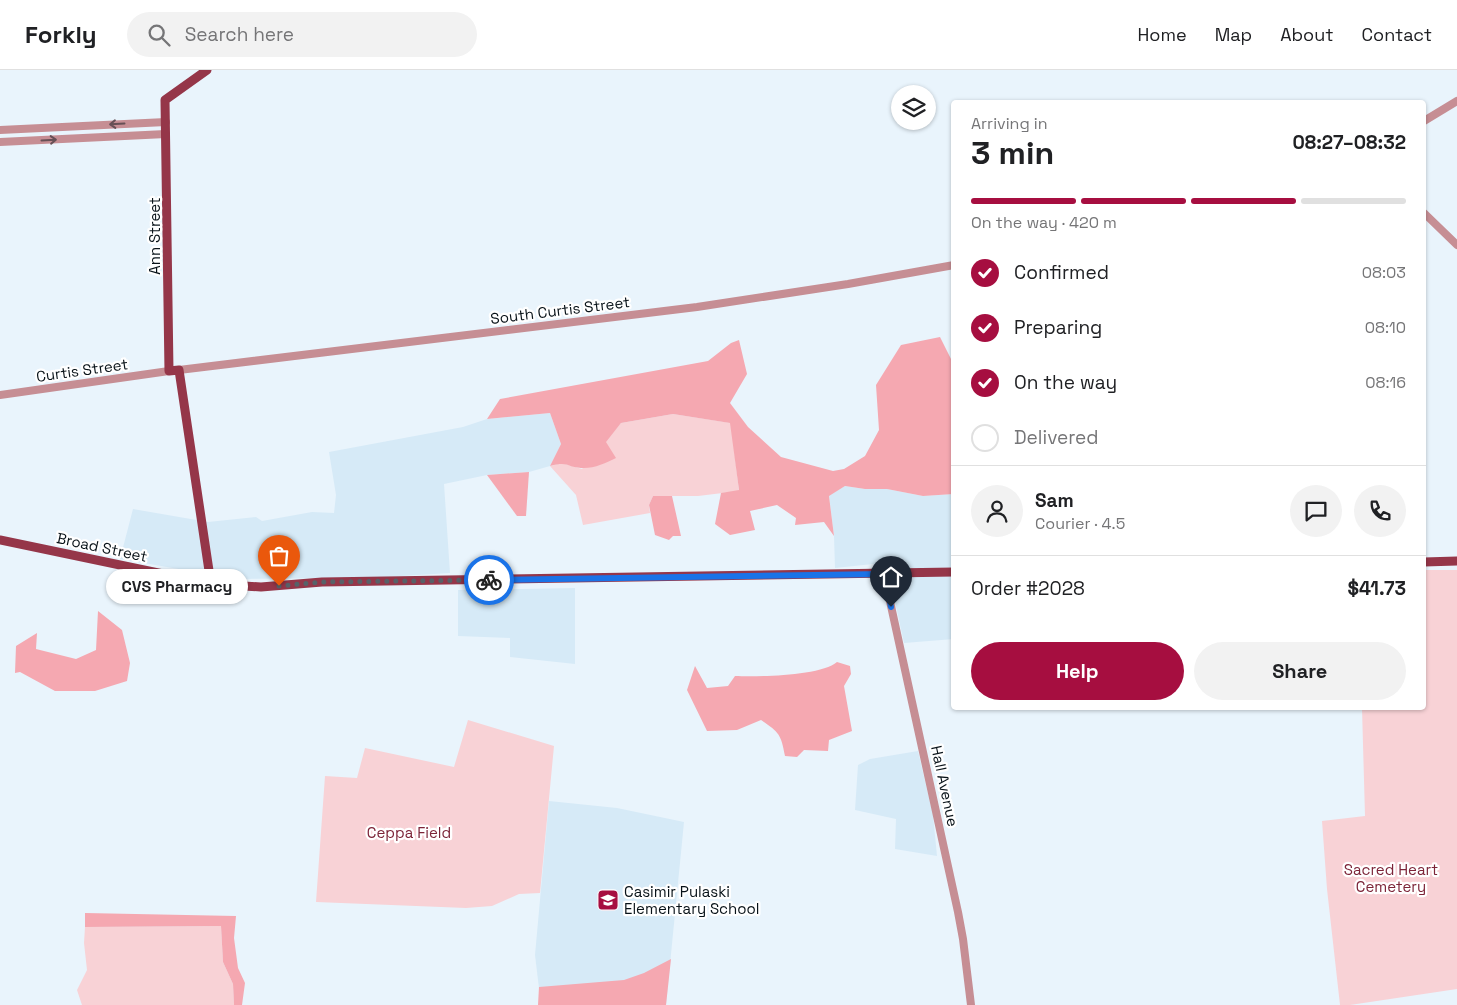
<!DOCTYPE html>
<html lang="en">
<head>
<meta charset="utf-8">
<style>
	body { margin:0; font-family:"Space Grotesk",sans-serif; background:#f2f2f2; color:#202124; height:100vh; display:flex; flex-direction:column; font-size:19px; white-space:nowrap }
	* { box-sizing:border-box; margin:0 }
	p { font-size:16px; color:#757577 }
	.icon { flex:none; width:28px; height:28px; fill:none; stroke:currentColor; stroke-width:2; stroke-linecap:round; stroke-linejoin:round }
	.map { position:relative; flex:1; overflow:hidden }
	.drawer { position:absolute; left:951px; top:30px; width:475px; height:610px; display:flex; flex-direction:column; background:#fff; border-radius:5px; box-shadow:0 1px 4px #0004 }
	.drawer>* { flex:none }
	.controls { position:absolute; left:891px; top:15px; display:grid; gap:10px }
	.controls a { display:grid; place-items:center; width:45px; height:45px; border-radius:50%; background:#fff; box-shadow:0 1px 4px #0004; font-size:25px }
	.pin { position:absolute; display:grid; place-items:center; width:42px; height:42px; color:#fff; margin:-51px -21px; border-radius:50% 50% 50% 0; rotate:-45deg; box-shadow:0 0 5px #0007 }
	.pin .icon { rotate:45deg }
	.courier { position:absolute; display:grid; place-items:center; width:50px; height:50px; margin:-25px; border:4px solid #1a73e8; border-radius:50%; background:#fff; color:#222; box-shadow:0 1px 6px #0007 }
	.bubble { position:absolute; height:35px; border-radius:18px; background:#fff; box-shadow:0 1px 4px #0004; font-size:16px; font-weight:800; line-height:35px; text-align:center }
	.headline em { font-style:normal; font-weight:800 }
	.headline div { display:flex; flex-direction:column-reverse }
	.headline { display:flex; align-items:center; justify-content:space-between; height:85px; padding:0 20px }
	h1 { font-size:32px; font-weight:800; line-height:38px }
	.bar { display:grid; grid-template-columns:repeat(4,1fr); gap:8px 5px; align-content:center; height:60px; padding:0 20px }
	.bar i { height:6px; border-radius:4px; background:#e0e0e0 }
	.bar .active { background:#a60e40 }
	.bar p { grid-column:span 4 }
	.line { display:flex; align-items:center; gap:12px; padding:0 20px; border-top:1px solid #e0e0e0 }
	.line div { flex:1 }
	.round { display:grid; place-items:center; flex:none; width:52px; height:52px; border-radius:26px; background:#f2f2f2 }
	ol { padding:0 20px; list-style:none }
	li { display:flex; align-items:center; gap:15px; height:55px }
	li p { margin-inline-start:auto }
	li .icon { padding:5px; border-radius:50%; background:#a60e40; color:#fff; stroke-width:4 }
	li:last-child { color:#757577 }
	li i { width:28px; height:28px; border:2px solid #e0e0e0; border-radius:50% }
	.cta { display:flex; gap:10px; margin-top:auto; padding:10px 20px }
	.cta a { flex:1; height:58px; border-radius:30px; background:#a60e40; color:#fff; font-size:20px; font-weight:800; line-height:58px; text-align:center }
	.cta a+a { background:#f2f2f2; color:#202124 }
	header { display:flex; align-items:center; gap:30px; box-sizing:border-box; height:70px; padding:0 25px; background:#fff; border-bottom:1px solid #e0e0e0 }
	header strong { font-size:24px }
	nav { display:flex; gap:28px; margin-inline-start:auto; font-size:18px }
	.search { width:350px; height:45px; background:#f2f2f2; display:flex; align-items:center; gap:12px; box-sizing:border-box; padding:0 18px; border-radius:28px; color:#757577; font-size:19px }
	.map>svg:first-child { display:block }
	.built { fill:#d6eaf7 }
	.green { fill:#f8d2d6 }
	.forest { fill:#f5a8b1 }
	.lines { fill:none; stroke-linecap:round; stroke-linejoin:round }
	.minor { stroke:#c68e94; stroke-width:8 }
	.major { stroke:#953649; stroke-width:9 }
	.oneway { stroke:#675056 }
	.done { stroke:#576168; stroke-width:5; stroke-dasharray:0 9 }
	.route { stroke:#1a73e8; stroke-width:6 }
	.labels { text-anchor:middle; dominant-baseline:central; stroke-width:4.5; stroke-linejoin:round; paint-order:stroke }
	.street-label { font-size:15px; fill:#081218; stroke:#fff }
	.park-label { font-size:15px; fill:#7c2438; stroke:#fff }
	.poi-label { font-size:15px; fill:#081218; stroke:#fff; text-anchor:start }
</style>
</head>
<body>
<header>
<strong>Forkly</strong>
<div class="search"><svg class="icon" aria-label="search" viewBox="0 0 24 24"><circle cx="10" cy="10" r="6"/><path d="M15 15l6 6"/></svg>Search here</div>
<nav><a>Home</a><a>Map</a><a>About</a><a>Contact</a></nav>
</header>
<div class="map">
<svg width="1457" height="935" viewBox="0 0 1457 935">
	<rect width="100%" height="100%" fill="#e9f4fc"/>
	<g class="built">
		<path d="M 550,343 L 561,374 L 550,396 L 529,402 L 487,405 L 444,414 L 450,503 L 369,508 L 237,509 L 120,489 L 133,439 L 208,452 L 256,447 L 262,451 L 312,442 L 334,443 L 336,425 L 329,382 L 463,357 L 487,349 Z"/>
		<path d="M 845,416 L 865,419 L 887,419 L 923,426 L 954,424 L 954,569 L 904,573 L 892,518 L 873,494 L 835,498 L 834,466 L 829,425 Z"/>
		<path d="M 575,518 L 575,594 L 510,587 L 510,568 L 458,566 L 458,520 Z"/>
		<path d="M 918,681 L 933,745 L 937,786 L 895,779 L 896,749 L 855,740 L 858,695 L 870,689 Z"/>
		<path d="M 549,731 L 617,738 L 684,752 L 666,935 L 541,935 L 535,885 Z"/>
	</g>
	<g class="green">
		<path d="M 673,344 L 731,353 L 739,421 L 698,426 L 653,426 L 649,435 L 650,443 L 583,455 L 576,425 L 550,396 L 562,393 L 582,399 L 621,353 Z"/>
		<path d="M 1424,500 L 1457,500 L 1457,919 L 1350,935 L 1340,935 L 1327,819 L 1322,751 L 1365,746 L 1362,638 L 1424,638 Z"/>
		<path d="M 468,650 L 554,676 L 540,823 L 519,824 L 492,836 L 466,838 L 316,832 L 325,706 L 357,708 L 365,678 L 454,697 Z"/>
		<path d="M 221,856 L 223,892 L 233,914 L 234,935 L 82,935 L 77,920 L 87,900 L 84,873 L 85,857 Z"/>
	</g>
	<g class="forest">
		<path d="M 940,267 L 954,295 L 954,424 L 923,426 L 887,419 L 865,419 L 845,416 L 829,426 L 834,466 L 824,452 L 795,455 L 796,448 L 777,435 L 750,441 L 755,460 L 730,465 L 715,454 L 721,423 L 739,420 L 730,353 L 673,344 L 621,353 L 606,372 L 616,388 C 606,393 593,399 581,398 C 566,397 569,391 550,396 L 561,374 L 550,343 L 487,349 L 500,329 L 708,291 L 731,273 L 739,270 L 747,304 L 730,333 L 748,357 L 781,387 L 833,401 L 844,399 L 865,386 L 879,360 L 876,315 L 901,275 Z"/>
		<path d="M 529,402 L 526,446 L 517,446 L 487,405 Z"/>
		<path d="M 653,426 L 672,426 L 681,466 L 673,466 L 669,470 L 655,465 L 649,435 Z"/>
		<path d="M 98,541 L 122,560 L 130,593 L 127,611 L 95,621 L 55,621 L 20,602 L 15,603 L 16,576 L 37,563 L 36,579 L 76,589 L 96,580 Z"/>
		<path d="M 837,592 L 850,596 L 851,604 L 844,616 L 852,661 L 829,670 L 828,681 L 804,680 L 797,687 L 785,686 C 781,664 779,662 761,650 L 737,660 L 707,661 L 687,620 L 695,596 L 707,618 L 728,616 L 735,606 C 757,607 821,606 837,592 Z"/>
		<path d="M 85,843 L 236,846 L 234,868 L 238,898 L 245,913 L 242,935 L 234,935 L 233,914 L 223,892 L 221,856 L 85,857 Z"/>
		<path d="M 671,889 L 666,935 L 538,935 L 539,917 L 624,910 L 644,903 Z"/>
	</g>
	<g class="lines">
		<g class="minor">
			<path d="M 1424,51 L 1457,31"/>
			<path d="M 0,60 L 166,52"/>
			<path d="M 0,72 L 166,64"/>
			<path d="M 1424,143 L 1457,175"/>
			<path d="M 179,300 L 697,237 L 848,214 L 954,195"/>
			<path d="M 0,325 L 169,301"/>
			<path d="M 884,504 L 958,842 L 963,869 L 971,935"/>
		</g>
		<g class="major">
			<path d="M 207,0 L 165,30 L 169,301 L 179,300 L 211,514"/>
			<path d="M 0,470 L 211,514 L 261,517 L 322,512 L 954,502"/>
			<path d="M 1424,492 L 1457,491"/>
		</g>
	</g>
	<defs><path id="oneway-shaft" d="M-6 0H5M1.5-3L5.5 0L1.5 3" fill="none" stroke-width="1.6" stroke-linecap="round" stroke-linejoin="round" transform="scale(1.25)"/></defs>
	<g class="oneway">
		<use href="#oneway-shaft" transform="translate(117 54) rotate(177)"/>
		<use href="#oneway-shaft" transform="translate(49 70) rotate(-3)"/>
	</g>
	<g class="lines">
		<path class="done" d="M 279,516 L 322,512 L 489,510"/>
		<path class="route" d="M 489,510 L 884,504 L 891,537"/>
	</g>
	<defs>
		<g id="school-square" transform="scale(1.125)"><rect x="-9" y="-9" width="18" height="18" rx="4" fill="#a60e40" stroke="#fff"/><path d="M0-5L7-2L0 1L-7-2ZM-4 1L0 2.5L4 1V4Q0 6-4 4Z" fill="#fff"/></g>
	</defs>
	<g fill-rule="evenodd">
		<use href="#school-square" x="608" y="830"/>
	</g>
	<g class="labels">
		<g class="street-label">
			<text transform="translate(154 166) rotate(-90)">Ann Street</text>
			<text transform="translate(560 240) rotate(-7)">South Curtis Street</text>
			<text transform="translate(82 300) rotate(-8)">Curtis Street</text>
			<text transform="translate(102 477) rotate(12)">Broad Street</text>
			<text transform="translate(945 716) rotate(78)">Hall Avenue</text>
		</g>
		<g class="park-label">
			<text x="409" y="762">Ceppa Field</text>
			<text x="1391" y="799">Sacred Heart<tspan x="1391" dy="17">Cemetery</tspan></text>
		</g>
		<g class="poi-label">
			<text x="624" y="821">Casimir Pulaski<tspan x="624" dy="17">Elementary School</tspan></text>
		</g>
	</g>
</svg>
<div class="controls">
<a><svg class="icon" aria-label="layers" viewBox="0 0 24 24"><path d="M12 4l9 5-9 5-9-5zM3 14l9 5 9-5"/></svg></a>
</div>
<div class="pin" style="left:279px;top:516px;background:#ea580c"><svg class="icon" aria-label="bag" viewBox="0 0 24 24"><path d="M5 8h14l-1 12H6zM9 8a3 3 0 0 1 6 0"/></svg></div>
<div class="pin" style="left:891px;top:537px;background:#1f2937"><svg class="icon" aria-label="home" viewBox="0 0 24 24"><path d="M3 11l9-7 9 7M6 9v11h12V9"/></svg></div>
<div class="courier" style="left:489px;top:510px"><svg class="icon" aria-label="bike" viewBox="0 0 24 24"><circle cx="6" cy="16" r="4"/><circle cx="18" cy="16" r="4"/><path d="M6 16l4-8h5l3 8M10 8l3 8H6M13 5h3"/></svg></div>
<div class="bubble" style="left:106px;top:499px;width:142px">CVS Pharmacy</div>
<section class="drawer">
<div class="headline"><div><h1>3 min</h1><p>Arriving in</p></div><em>08:27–08:32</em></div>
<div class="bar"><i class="active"></i><i class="active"></i><i class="active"></i><i></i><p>On the way · 420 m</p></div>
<ol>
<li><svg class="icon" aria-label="check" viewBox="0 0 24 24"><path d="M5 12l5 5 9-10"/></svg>Confirmed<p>08:03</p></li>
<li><svg class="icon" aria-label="check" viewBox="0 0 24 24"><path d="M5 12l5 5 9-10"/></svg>Preparing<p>08:10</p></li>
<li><svg class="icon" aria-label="check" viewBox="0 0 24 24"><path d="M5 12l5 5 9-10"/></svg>On the way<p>08:16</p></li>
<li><i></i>Delivered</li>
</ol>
<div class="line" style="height:90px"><a class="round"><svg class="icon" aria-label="person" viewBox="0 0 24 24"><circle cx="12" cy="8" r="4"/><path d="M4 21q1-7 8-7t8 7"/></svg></a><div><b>Sam</b><p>Courier · 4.5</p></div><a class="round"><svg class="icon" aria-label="chat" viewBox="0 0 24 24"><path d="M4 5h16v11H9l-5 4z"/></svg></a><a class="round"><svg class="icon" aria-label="phone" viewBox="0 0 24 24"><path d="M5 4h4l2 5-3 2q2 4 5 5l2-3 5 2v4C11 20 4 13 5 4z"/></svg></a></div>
<div class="line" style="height:65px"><div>Order #2028</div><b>$41.73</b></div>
<div class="cta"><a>Help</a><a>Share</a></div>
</section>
</div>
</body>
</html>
